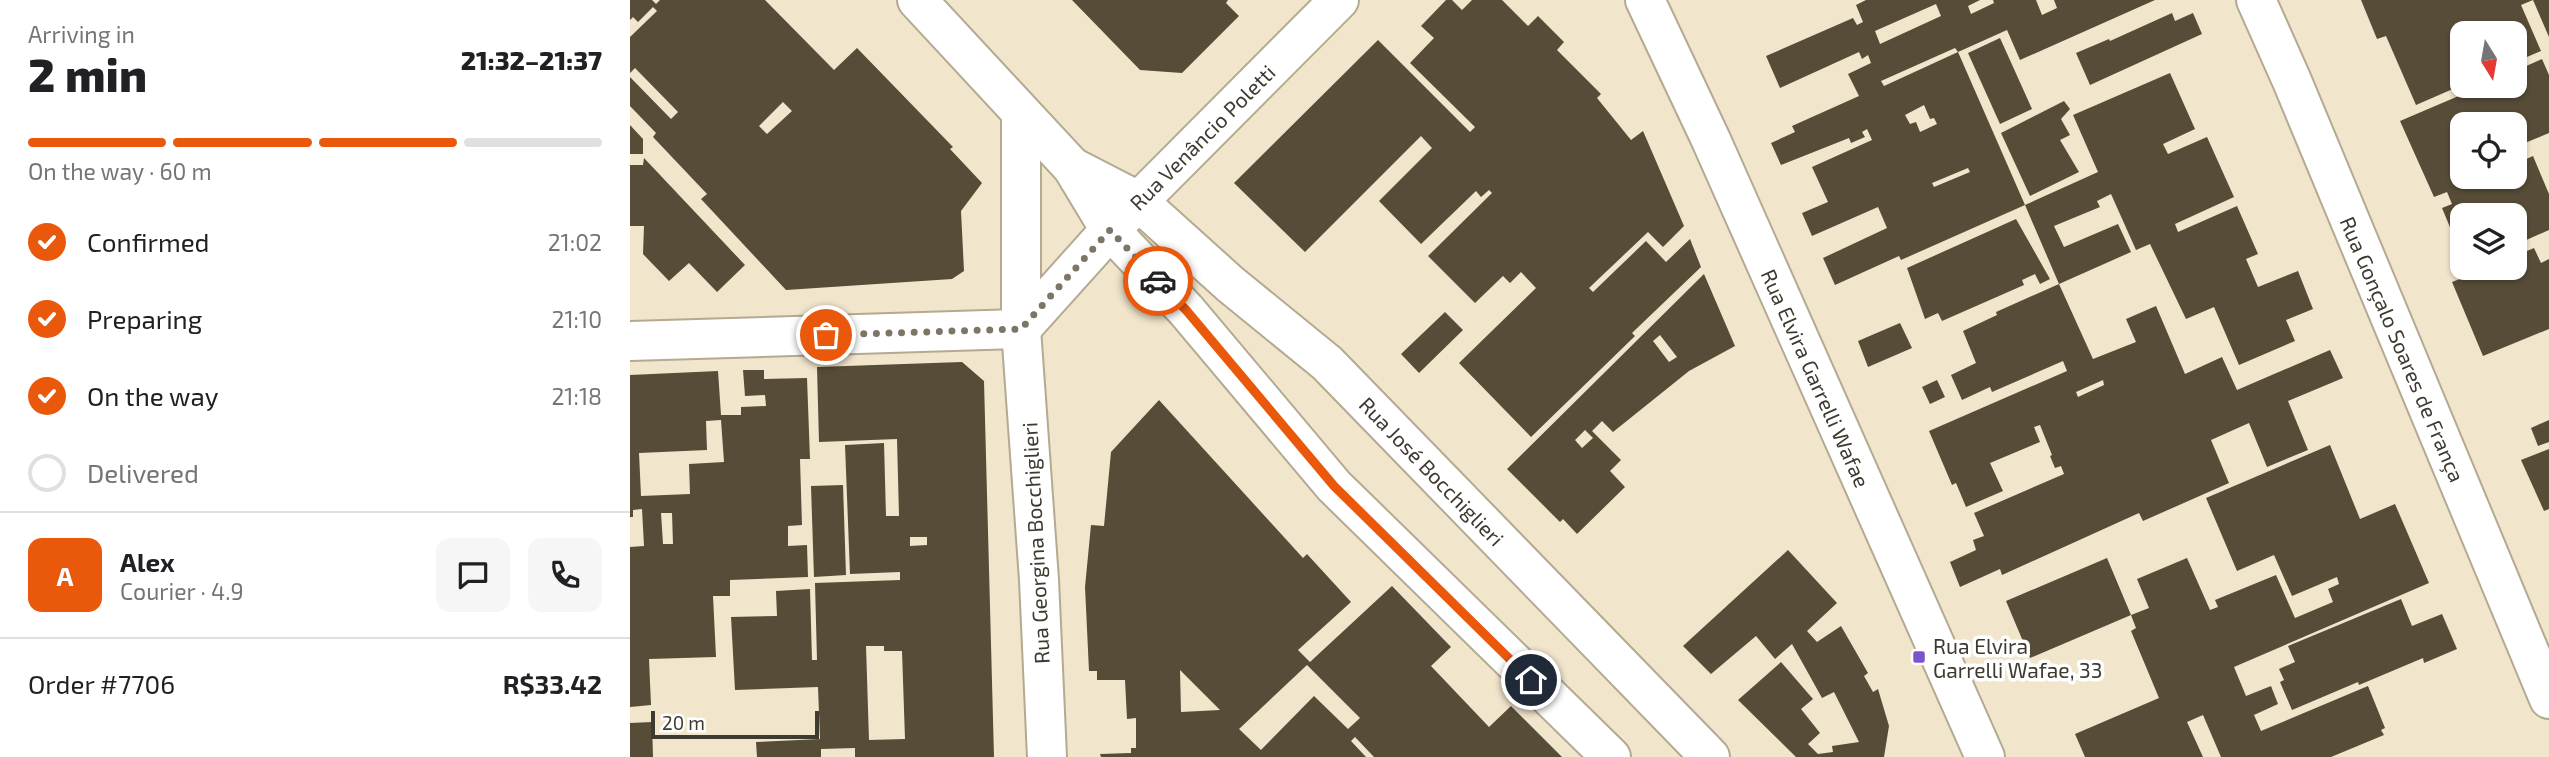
<!DOCTYPE html>
<html lang="en">
<head>
<meta charset="utf-8">
<style>
	body { margin:0; font-family:"Exo 2",sans-serif; background:#f6f6f6; color:#202124; height:100vh; display:flex; flex-direction:column; font-size:26px; white-space:nowrap }
	* { box-sizing:border-box; margin:0 }
	p { font-size:23px; color:#757577 }
	.icon { flex:none; width:38px; height:38px; fill:none; stroke:currentColor; stroke-width:2; stroke-linecap:round; stroke-linejoin:round }
	.map { position:relative; flex:1; overflow:hidden }
	.drawer { display:flex; flex-direction:column; background:#fff; width:630px }
	.drawer>* { flex:none }
	.needle { width:46px; rotate:169deg }
	.fabs { position:absolute; left:1820px; top:21px; display:grid; gap:14px }
	.fabs a { display:grid; place-items:center; width:77px; height:77px; border-radius:14px; background:#fff; box-shadow:0 2px 5px #0004; font-size:35px }
	.scale { position:absolute; left:21px; bottom:18px; width:168px; box-sizing:border-box; padding-left:7px; border:4px solid #3e3a30; border-top:0; font-size:19px; line-height:24px; white-space:nowrap; color:#3e3a30; -webkit-text-stroke:5px #fff; paint-order:stroke }
	.pin { position:absolute; display:grid; place-items:center; width:60px; height:60px; color:#fff; margin:-30px; border:4px solid #fff; border-radius:50%; box-shadow:0 2px 7px #0007 }
	.courier { position:absolute; display:grid; place-items:center; width:70px; height:70px; margin:-35px; border:5px solid #ea580c; border-radius:50%; background:#fff; color:#222; box-shadow:0 2px 9px #0007 }
	.headline em { font-style:normal; font-weight:800 }
	.headline div { display:flex; flex-direction:column-reverse }
	.headline { display:flex; align-items:center; justify-content:space-between; height:119px; padding:0 28px }
	h1 { font-size:46px; font-weight:800; line-height:52px }
	.bar { display:grid; grid-template-columns:repeat(4,1fr); gap:10px 7px; align-content:center; height:84px; padding:0 28px }
	.bar i { height:9px; border-radius:5px; background:#e0e0e0 }
	.bar .active { background:#ea580c }
	.bar p { grid-column:span 4 }
	.line { display:flex; align-items:center; gap:18px; padding:0 28px; border-top:2px solid #e0e0e0 }
	.line div { flex:1 }
	.round { display:grid; place-items:center; flex:none; width:74px; height:74px; border-radius:14px; background:#f6f6f6 }
	ol { padding:0 28px; list-style:none }
	li { display:flex; align-items:center; gap:21px; height:77px }
	li p { margin-inline-start:auto }
	li .icon { padding:7px; border-radius:50%; background:#ea580c; color:#fff; stroke-width:4 }
	li:last-child { color:#757577 }
	li i { width:38px; height:38px; border:4px solid #e0e0e0; border-radius:50% }
	main { display:flex; flex:1; min-height:0 }
	.map>svg:first-child { display:block }
	.building { fill:#564c37; fill-rule:evenodd }
	.lines { fill:none; stroke-linecap:round; stroke-linejoin:round }
	.street-casing { stroke:#b4a991; stroke-width:42 }
	.street { stroke:#fff; stroke-width:38 }
	.done { stroke:#7d7667; stroke-width:7; stroke-dasharray:0 12.6 }
	.route { stroke:#ea580c; stroke-width:9 }
	.poi-dot { fill:#7d53cc; stroke:#fff; stroke-width:2.5 }
	.labels { text-anchor:middle; dominant-baseline:central; stroke-width:7; stroke-linejoin:round; paint-order:stroke }
	.street-label { font-size:21px; fill:#3e3a30; stroke:#fff }
	.poi-label { font-size:21px; fill:#3e3a30; stroke:#fff; text-anchor:start }
</style>
</head>
<body>
<main>
<section class="drawer">
<div class="headline"><div><h1>2 min</h1><p>Arriving in</p></div><em>21:32–21:37</em></div>
<div class="bar"><i class="active"></i><i class="active"></i><i class="active"></i><i></i><p>On the way · 60 m</p></div>
<ol>
<li><svg class="icon" aria-label="check" viewBox="0 0 24 24"><path d="M5 12l5 5 9-10"/></svg>Confirmed<p>21:02</p></li>
<li><svg class="icon" aria-label="check" viewBox="0 0 24 24"><path d="M5 12l5 5 9-10"/></svg>Preparing<p>21:10</p></li>
<li><svg class="icon" aria-label="check" viewBox="0 0 24 24"><path d="M5 12l5 5 9-10"/></svg>On the way<p>21:18</p></li>
<li><i></i>Delivered</li>
</ol>
<div class="line" style="height:126px"><b class="round" style="background:#ea580c;color:#fff">A</b><div><b>Alex</b><p>Courier · 4.9</p></div><a class="round"><svg class="icon" aria-label="chat" viewBox="0 0 24 24"><path d="M4 5h16v11H9l-5 4z"/></svg></a><a class="round"><svg class="icon" aria-label="phone" viewBox="0 0 24 24"><path d="M5 4h4l2 5-3 2q2 4 5 5l2-3 5 2v4C11 20 4 13 5 4z"/></svg></a></div>
<div class="line" style="height:91px"><div>Order #7706</div><b>R$33.42</b></div>
</section>
<div class="map">
<svg width="1919" height="757" viewBox="0 0 1919 757">
	<rect width="100%" height="100%" fill="#f1e5cc"/>
	<g class="building">
		<path d="M 0,0 L 22,0 L 26,4 L 30,0 L 135,0 L 204,70 L 227,48 L 323,147 L 320,149 L 352,183 L 331,211 L 334,271 L 322,279 L 156,290 L 71,199 L 77,194 L 23,137 L 26,133 L 0,106 L 0,77 L 41,119 L 48,112 L 5,68 L 0,73 L 0,37 L 27,11 L 23,7 L 8,22 L 3,17 L 0,20 ZM 153,102 L 162,111 L 137,134 L 129,126 Z"/>
		<path d="M 442,0 L 598,0 L 596,3 L 609,16 L 552,73 L 510,70 Z"/>
		<path d="M 816,0 L 822,0 L 832,10 L 842,0 L 872,0 L 898,26 L 908,16 L 934,42 L 927,50 L 971,94 L 967,98 L 1001,140 L 1013,131 L 1054,226 L 1033,247 L 1018,232 L 959,288 L 963,292 L 1016,241 L 1036,262 L 1060,239 L 1071,267 L 1002,333 L 1005,336 L 901,437 L 829,363 L 906,288 L 891,272 L 880,283 L 873,276 L 845,303 L 798,256 L 862,193 L 859,190 L 851,197 L 846,191 L 791,244 L 749,201 L 802,148 L 791,136 L 675,252 L 604,183 L 748,40 L 840,132 L 845,127 L 780,63 L 804,38 L 791,26 Z"/>
		<path d="M 1236,0 L 1350,0 L 1338,6 L 1341,14 L 1364,3 L 1363,0 L 1406,0 L 1412,15 L 1427,8 L 1424,0 L 1525,0 L 1390,60 L 1377,30 L 1328,52 L 1325,48 L 1251,81 L 1254,86 L 1328,52 L 1395,205 L 1468,172 L 1443,115 L 1540,73 L 1565,129 L 1533,144 L 1538,154 L 1577,137 L 1604,197 L 1545,224 L 1548,232 L 1607,206 L 1628,254 L 1616,259 L 1628,287 L 1668,271 L 1683,309 L 1656,320 L 1665,341 L 1609,365 L 1584,307 L 1556,319 L 1520,244 L 1506,250 L 1481,194 L 1467,201 L 1470,207 L 1424,226 L 1434,247 L 1488,224 L 1501,252 L 1429,284 L 1395,205 L 1271,260 L 1269,256 L 1205,285 L 1193,258 L 1257,228 L 1248,207 L 1182,236 L 1172,213 L 1198,202 L 1182,167 L 1242,140 L 1237,129 L 1232,132 L 1235,137 L 1221,143 L 1219,138 L 1151,165 L 1141,143 L 1165,132 L 1162,126 L 1229,96 L 1218,74 L 1241,63 L 1238,55 L 1232,59 L 1229,52 L 1150,88 L 1136,56 L 1223,18 L 1227,25 L 1233,22 L 1226,5 ZM 1306,4 L 1311,16 L 1250,44 L 1245,31 ZM 1294,105 L 1300,119 L 1304,118 L 1307,124 L 1290,132 L 1286,122 L 1280,124 L 1275,115 ZM 1338,168 L 1340,172 L 1304,187 L 1302,183 Z"/>
		<path d="M 1731,0 L 1919,0 L 1919,37 L 1903,0 L 1891,5 L 1911,51 L 1885,62 L 1885,33 L 1832,33 L 1832,85 L 1786,105 L 1756,36 L 1747,39 Z"/>
		<path d="M 1542,13 L 1545,21 L 1563,13 L 1572,34 L 1460,85 L 1446,53 L 1479,39 L 1480,41 Z"/>
		<path d="M 1370,38 L 1402,109 L 1370,124 L 1338,53 Z"/>
		<path d="M 1912,59 L 1919,75 L 1919,133 L 1885,147 L 1885,124 L 1832,124 L 1832,177 L 1885,177 L 1885,164 L 1903,156 L 1919,194 L 1919,230 L 1885,245 L 1885,215 L 1832,215 L 1832,256 L 1812,208 L 1822,204 L 1817,192 L 1804,197 L 1770,121 L 1852,86 L 1885,86 L 1885,71 Z"/>
		<path d="M 1434,101 L 1440,109 L 1431,119 L 1440,135 L 1430,140 L 1449,172 L 1400,196 L 1371,133 Z"/>
		<path d="M 0,125 L 13,139 L 13,154 L 0,154 Z"/>
		<path d="M 14,158 L 115,265 L 87,292 L 59,263 L 39,281 L 13,254 L 14,226 L 0,226 L 0,165 L 13,165 Z"/>
		<path d="M 1386,219 L 1420,279 L 1410,284 L 1405,274 L 1392,280 L 1394,285 L 1312,321 L 1308,313 L 1295,319 L 1277,268 Z"/>
		<path d="M 1904,248 L 1911,263 L 1919,259 L 1919,329 L 1853,356 L 1822,282 L 1858,268 L 1885,268 L 1885,256 Z"/>
		<path d="M 1074,274 L 1105,346 L 1059,371 L 983,432 L 972,421 L 962,431 L 991,460 L 980,471 L 995,487 L 947,534 L 933,519 L 930,522 L 877,469 ZM 1030,335 L 1047,357 L 1039,362 L 1023,341 ZM 955,430 L 963,438 L 952,448 L 945,440 Z"/>
		<path d="M 1429,284 L 1463,359 L 1506,342 L 1496,319 L 1526,306 L 1555,374 L 1592,357 L 1607,390 L 1700,350 L 1713,378 L 1658,401 L 1678,450 L 1637,467 L 1619,423 L 1581,440 L 1599,483 L 1513,521 L 1509,513 L 1372,575 L 1370,569 L 1330,587 L 1320,562 L 1346,550 L 1343,540 L 1354,536 L 1344,513 L 1434,474 L 1431,466 L 1425,468 L 1420,456 L 1422,455 L 1410,425 L 1404,427 L 1410,442 L 1360,463 L 1373,491 L 1336,507 L 1326,483 L 1322,485 L 1299,431 L 1437,371 L 1433,361 L 1362,392 L 1360,387 L 1332,400 L 1321,375 L 1346,363 L 1333,331 L 1367,315 L 1366,312 ZM 1473,380 L 1474,385 L 1448,397 L 1446,392 Z"/>
		<path d="M 815,312 L 833,330 L 789,373 L 771,354 Z"/>
		<path d="M 1270,323 L 1282,348 L 1238,367 L 1228,341 Z"/>
		<path d="M 332,362 L 354,381 L 364,757 L 225,757 L 225,748 L 191,749 L 191,757 L 127,757 L 126,742 L 190,739 L 188,687 L 105,690 L 101,617 L 147,616 L 146,591 L 180,589 L 182,660 L 187,660 L 185,583 L 270,580 L 270,572 L 220,574 L 215,445 L 254,443 L 256,516 L 269,516 L 267,439 L 189,442 L 187,367 ZM 280,537 L 297,537 L 297,545 L 280,546 ZM 236,646 L 254,646 L 254,651 L 272,651 L 275,739 L 239,740 Z"/>
		<path d="M 113,370 L 134,370 L 134,379 L 177,378 L 180,459 L 170,459 L 172,525 L 158,526 L 158,546 L 177,545 L 178,577 L 100,580 L 100,596 L 83,596 L 86,657 L 19,659 L 21,705 L 0,707 L 0,547 L 14,546 L 12,509 L 3,510 L 3,517 L 0,517 L 0,375 L 88,371 L 91,415 L 111,415 L 111,407 L 136,406 L 135,395 L 115,396 ZM 91,420 L 94,462 L 59,464 L 60,494 L 11,496 L 9,453 L 77,450 L 76,421 ZM 31,513 L 42,513 L 43,544 L 33,544 Z"/>
		<path d="M 1307,380 L 1315,397 L 1300,404 L 1292,387 Z"/>
		<path d="M 529,400 L 673,558 L 677,554 L 721,602 L 668,650 L 680,662 L 762,586 L 821,647 L 801,666 L 859,727 L 881,706 L 932,757 L 744,757 L 725,737 L 721,741 L 736,757 L 471,757 L 470,754 L 501,753 L 501,748 L 506,748 L 506,718 L 497,719 L 495,680 L 467,680 L 467,671 L 459,671 L 455,587 L 461,525 L 474,526 L 481,452 ZM 677,665 L 730,718 L 718,729 L 684,696 L 631,750 L 609,729 ZM 550,670 L 590,710 L 551,712 Z"/>
		<path d="M 1919,420 L 1919,442 L 1908,446 L 1901,428 Z"/>
		<path d="M 1700,445 L 1730,519 L 1765,504 L 1799,583 L 1604,667 L 1616,696 L 1641,686 L 1648,704 L 1624,715 L 1631,731 L 1738,686 L 1755,728 L 1751,730 L 1754,735 L 1701,757 L 1591,757 L 1573,715 L 1557,722 L 1573,757 L 1455,757 L 1445,734 L 1529,698 L 1501,631 L 1506,628 L 1501,615 L 1400,658 L 1376,601 L 1477,558 L 1501,615 L 1519,608 L 1507,579 L 1557,558 L 1580,610 L 1588,607 L 1585,600 L 1646,575 L 1665,618 L 1703,602 L 1698,589 L 1709,584 L 1707,577 L 1662,596 L 1644,555 L 1607,571 L 1576,498 Z"/>
		<path d="M 1919,449 L 1919,509 L 1914,511 L 1891,460 Z"/>
		<path d="M 213,485 L 216,575 L 184,577 L 181,486 Z"/>
		<path d="M 1158,550 L 1207,603 L 1177,631 L 1187,642 L 1211,626 L 1238,673 L 1234,676 L 1243,692 L 1248,689 L 1259,726 L 1254,757 L 1166,757 L 1108,700 L 1151,662 L 1183,699 L 1171,709 L 1190,733 L 1178,744 L 1188,754 L 1203,752 L 1202,746 L 1229,742 L 1204,692 L 1192,698 L 1162,644 L 1145,659 L 1126,636 L 1081,674 L 1053,646 Z"/>
		<path d="M 1771,599 L 1782,626 L 1812,614 L 1827,649 L 1794,663 L 1793,658 L 1729,685 L 1728,682 L 1662,710 L 1650,682 L 1654,680 L 1649,669 L 1665,662 L 1658,646 Z"/>
		<path d="M 22,722 L 23,757 L 0,757 L 0,723 Z"/>
	</g>
	<g class="lines">
		<g class="street-casing">
			<g id="street">
				<path d="M 287,0 L 442,167 L 480,230 L 556,310 L 704,486 L 981,757"/>
				<path d="M 1015,0 L 1081,140 L 1355,757"/>
				<path d="M 1626,0 L 1662,81 L 1919,699"/>
				<path d="M 391,113 L 391,329 L 409,580 L 417,757"/>
				<path d="M 442,167 L 508,201 L 600,284 L 697,363 L 1080,757"/>
				<path d="M 0,341 L 391,329 L 480,230 L 709,0"/>
			</g>
		</g>
		<use href="#street" class="street"/>
	</g>
	<g class="lines">
		<path class="done" d="M 196,335 L 391,329 L 480,230 L 528,281"/>
		<path class="route" d="M 528,281 L 556,310 L 704,486 L 901,680"/>
	</g>
	<rect class="poi-dot" x="1282" y="650" width="14" height="14" rx="3.5"/>
	<g class="labels">
		<g class="street-label">
			<text transform="translate(572 137) rotate(-45)">Rua Venâncio Poletti</text>
			<text transform="translate(1773 349) rotate(67)">Rua Gonçalo Soares de França</text>
			<text transform="translate(1186 378) rotate(66)">Rua Elvira Garrelli Wafae</text>
			<text transform="translate(802 471) rotate(46)">Rua José Bocchiglieri</text>
			<text transform="translate(405 543) rotate(-93)">Rua Georgina Bocchiglieri</text>
		</g>
		<g class="poi-label">
			<text x="1303" y="645">Rua Elvira<tspan x="1303" dy="24">Garrelli Wafae, 33</tspan></text>
		</g>
	</g>
</svg>
<div class="fabs">
<a><svg class="needle" viewBox="-14 -14 28 28"><path d="M0-13l5 13h-10z" fill="#e53935"/><path d="M0 13l5-13h-10z" fill="#757577"/></svg></a>
<a><svg class="icon" aria-label="locate" viewBox="0 0 24 24"><circle cx="12" cy="12" r="6"/><path d="M12 2v4M12 18v4M2 12h4M18 12h4"/></svg></a>
<a><svg class="icon" aria-label="layers" viewBox="0 0 24 24"><path d="M12 4l9 5-9 5-9-5zM3 14l9 5 9-5"/></svg></a>
</div>
<div class="scale">20 m</div>
<div class="pin" style="left:196px;top:335px;background:#ea580c"><svg class="icon" aria-label="bag" viewBox="0 0 24 24"><path d="M5 8h14l-1 12H6zM9 8a3 3 0 0 1 6 0"/></svg></div>
<div class="pin" style="left:901px;top:680px;background:#1f2937"><svg class="icon" aria-label="home" viewBox="0 0 24 24"><path d="M3 11l9-7 9 7M6 9v11h12V9"/></svg></div>
<div class="courier" style="left:528px;top:281px"><svg class="icon" aria-label="car" viewBox="0 0 24 24"><path d="M5 17H2v-5l4-1 3-4h7l3 4 3 1v5h-3M9 17h6M6 11h13"/><circle cx="7" cy="17" r="2"/><circle cx="17" cy="17" r="2"/></svg></div>
</div>
</main>
</body>
</html>
